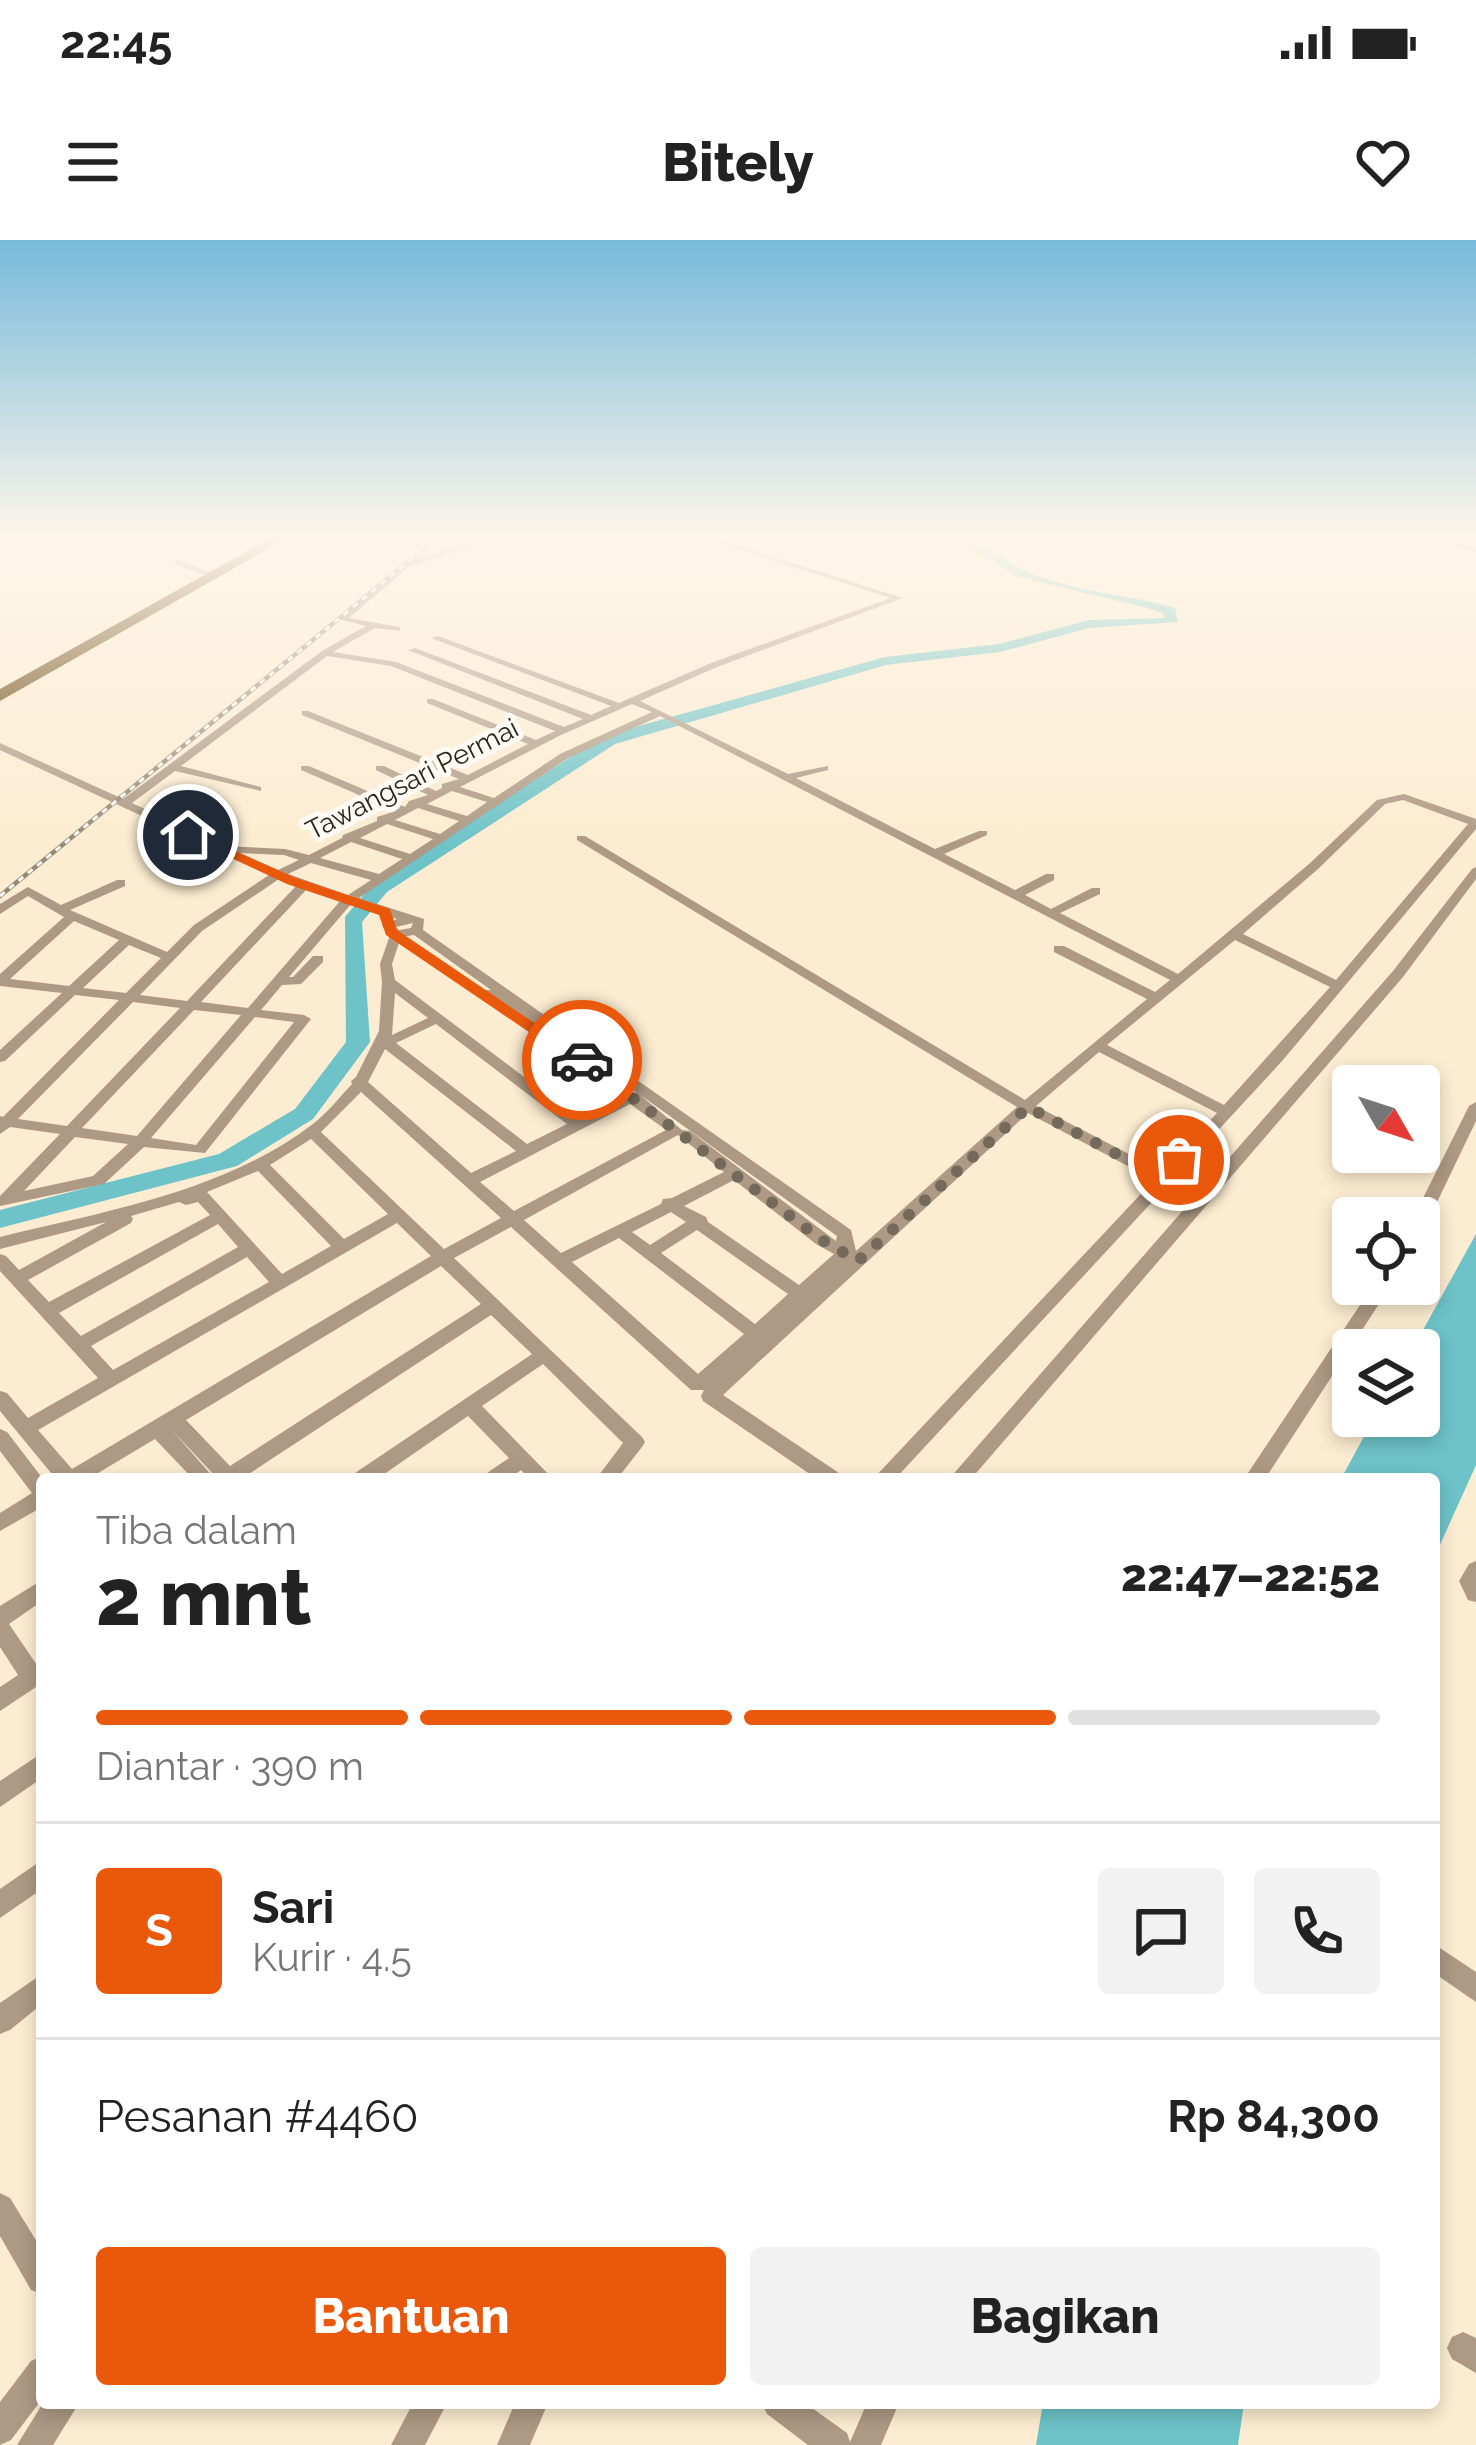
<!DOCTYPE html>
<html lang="id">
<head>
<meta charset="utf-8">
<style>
	body { margin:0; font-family:Raleway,sans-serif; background:#f2f2f2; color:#222; height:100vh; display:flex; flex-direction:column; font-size:45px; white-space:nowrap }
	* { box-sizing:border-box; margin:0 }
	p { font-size:39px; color:#767676 }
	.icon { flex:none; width:66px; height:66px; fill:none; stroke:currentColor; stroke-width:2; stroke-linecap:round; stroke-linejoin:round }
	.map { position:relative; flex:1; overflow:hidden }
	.panel { position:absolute; left:36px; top:1233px; width:1404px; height:936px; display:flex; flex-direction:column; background:#fff; border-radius:12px; box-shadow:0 6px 18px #0003 }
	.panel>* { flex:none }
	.needle { width:78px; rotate:129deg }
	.fabs { position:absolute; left:1332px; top:825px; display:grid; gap:24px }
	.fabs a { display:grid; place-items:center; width:108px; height:108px; border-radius:12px; background:#fff; box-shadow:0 6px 18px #0003; font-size:60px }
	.pin { position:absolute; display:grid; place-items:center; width:102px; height:102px; color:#fff; margin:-51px; border:6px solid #fff; border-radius:50%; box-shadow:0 3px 12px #0007 }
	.courier { position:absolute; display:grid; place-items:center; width:120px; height:120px; margin:-60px; border:9px solid #ea580c; border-radius:50%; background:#fff; color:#222; box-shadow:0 3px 15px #0007 }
	.head em { font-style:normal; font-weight:800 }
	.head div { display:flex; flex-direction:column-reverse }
	.head { display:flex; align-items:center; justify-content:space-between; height:204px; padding:0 60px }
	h1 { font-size:78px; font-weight:800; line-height:90px }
	.bar { display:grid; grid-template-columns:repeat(4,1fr); gap:18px 12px; align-content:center; height:144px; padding:0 60px }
	.bar i { height:15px; border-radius:9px; background:#e0e0e0 }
	.bar .current { background:#ea580c }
	.bar p { grid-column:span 4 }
	.line { display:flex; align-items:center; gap:30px; padding:0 60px; border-top:3px solid #e0e0e0 }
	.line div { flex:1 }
	.round { display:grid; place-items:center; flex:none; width:126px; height:126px; border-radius:12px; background:#f2f2f2 }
	.button { display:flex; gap:24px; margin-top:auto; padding:24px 60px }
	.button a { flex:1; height:138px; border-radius:12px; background:#ea580c; color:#fff; font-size:48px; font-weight:800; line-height:138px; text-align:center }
	.button a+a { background:#f2f2f2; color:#222 }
	.status { display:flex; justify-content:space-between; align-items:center; height:84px; padding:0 60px; background:#fff; direction:ltr }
	.status svg { height:33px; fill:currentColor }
	header { display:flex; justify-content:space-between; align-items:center; height:156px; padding:0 60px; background:#fff; font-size:54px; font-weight:800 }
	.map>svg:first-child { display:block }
	.water { fill:#6dc3c8 }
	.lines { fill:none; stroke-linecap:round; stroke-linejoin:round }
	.river { fill:#6dc3c8; fill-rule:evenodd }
	.street { fill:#ad9984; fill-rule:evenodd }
	.highway { fill:#603a01; fill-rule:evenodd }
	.rail-casing { stroke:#958a78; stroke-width:4.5 }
	.rail { stroke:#fefbf5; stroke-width:3; stroke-dasharray:6; stroke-linecap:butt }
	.route { fill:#ea580c }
	.done { stroke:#746a5b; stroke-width:12; stroke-dasharray:0 21.6 }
	.labels { text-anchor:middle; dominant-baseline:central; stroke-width:10; stroke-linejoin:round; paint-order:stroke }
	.far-street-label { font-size:27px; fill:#2a241b; stroke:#fefbf5 }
</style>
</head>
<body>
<div class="status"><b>22:45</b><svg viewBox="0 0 49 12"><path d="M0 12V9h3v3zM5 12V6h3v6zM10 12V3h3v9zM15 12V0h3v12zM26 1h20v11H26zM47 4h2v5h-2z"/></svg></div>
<header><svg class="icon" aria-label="menu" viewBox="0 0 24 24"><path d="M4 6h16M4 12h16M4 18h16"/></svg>Bitely<svg class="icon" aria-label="heart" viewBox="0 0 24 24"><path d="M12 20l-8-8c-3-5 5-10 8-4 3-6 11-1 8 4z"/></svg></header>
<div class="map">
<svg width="1476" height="2205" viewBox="0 0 1476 2205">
	<rect width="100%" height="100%" fill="#fcecd1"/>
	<g class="water">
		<path d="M 1476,994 L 1476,1225 L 1434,1318 L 1434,1239 L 1341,1239 L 1375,1176 L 1419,1176 L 1419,1110 L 1412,1110 Z"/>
		<path d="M 1043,2163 L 1244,2163 L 1238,2205 L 1036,2205 Z"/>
	</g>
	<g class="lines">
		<path class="river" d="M 959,300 C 986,300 995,315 1018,327 C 1064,352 1125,353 1175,368 L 1178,382 L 1089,388 L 1000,412 L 886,425 L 615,504 L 387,652 L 362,682 L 370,802 L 313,879 L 237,926 L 0,988 L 0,970 L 219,914 L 295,869 L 346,802 L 345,677 L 373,644 L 603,496 L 885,417 L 999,404 L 1089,380 L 1164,378 L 1163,373 L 1147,368 L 1016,336 Z"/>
		<g class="street">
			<path d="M 403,300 L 413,300 L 420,304 L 416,306 Z"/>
			<path d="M 708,300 L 719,300 L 903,358 L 717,427 L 640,461 L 788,534 L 828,526 L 828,530 L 796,538 L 935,609 L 979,591 L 987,591 L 987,595 L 944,614 L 1015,650 L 1046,634 L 1054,634 L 1054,640 L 1025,655 L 1051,669 L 1092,648 L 1100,648 L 1100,654 L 1060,673 L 1178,734 L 1309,624 L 1377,560 L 1404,554 L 1476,579 L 1476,589 L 1283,820 L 1174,938 L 1200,951 L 1393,731 L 1472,629 L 1476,627 L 1476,639 L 1403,737 L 971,1239 L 949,1239 L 1192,960 L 1166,947 L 895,1239 L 873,1239 L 1154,940 L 1028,873 L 723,1155 L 839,1233 L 842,1239 L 817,1239 L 703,1161 L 701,1156 L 704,1150 L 691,1150 L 511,987 L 454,1018 L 642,1197 L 645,1202 L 642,1207 L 617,1239 L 596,1239 L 623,1203 L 543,1124 L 482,1166 L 553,1239 L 530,1239 L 521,1230 L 509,1239 L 484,1239 L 487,1233 L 509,1218 L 468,1176 L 377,1239 L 352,1239 L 355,1233 L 532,1114 L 491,1075 L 241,1239 L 215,1239 L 216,1237 L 171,1189 L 215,1239 L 193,1239 L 155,1199 L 88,1239 L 56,1239 L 0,1171 L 0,1151 L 7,1153 L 28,1178 L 98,1138 L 0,1031 L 0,1014 L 6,1016 L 19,1030 L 106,982 L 0,1009 L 0,997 C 106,971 224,952 313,884 C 327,873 339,858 352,844 L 351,841 L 356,837 L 379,791 L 382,742 L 380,724 L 390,695 L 382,686 L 397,679 L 351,664 L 289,737 L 293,737 L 313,716 L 323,716 L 323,722 L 301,744 L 282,745 L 261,770 L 304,775 L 311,779 L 205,913 L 144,907 L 104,944 L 0,966 L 0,956 L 60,894 L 10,887 L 0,894 L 0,876 L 3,877 L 119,760 L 75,755 L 5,821 L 0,822 L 0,810 L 62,753 L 0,746 L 0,734 L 64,677 L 28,656 L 0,674 L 0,664 L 28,647 L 61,665 L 117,640 L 125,640 L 125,646 L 70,670 L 167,712 L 194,685 L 269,635 L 0,510 L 0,503 L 123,559 L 322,411 L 366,386 L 338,379 L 404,322 L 466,304 L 469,308 L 410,326 L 349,378 L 400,387 L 400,391 L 375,388 L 333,412 L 396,422 L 564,487 L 583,479 L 408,410 L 415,408 L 591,475 L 611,466 L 431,398 L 438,396 L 619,463 L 711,423 L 891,358 ZM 327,416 L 391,426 L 555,491 L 536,500 L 433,459 L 427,459 L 427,463 L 528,504 L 468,535 L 308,471 L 302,471 L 302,475 L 459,539 L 442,544 L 442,548 L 436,551 L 384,526 L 376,526 L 376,530 L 428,555 L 409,561 L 405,567 L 309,526 L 301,526 L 301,530 L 396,571 L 377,577 L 377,581 L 343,595 L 342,598 L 309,615 L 285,609 L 224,606 L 132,563 L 175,531 L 261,551 L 261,547 L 181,526 ZM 632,464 L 652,472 L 560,514 L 494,558 L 460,547 L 561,495 ZM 660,476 L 1170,740 L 1155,752 L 1064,706 L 1054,706 L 1054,712 L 1147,759 L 1025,860 L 585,596 L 577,596 L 577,600 L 1017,867 L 856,1011 L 851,990 L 423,690 L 424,679 L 359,658 L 568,518 ZM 452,551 L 487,562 L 467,576 L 427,564 ZM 1403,560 L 1468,584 L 1336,740 L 1243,694 L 1318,629 L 1385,564 ZM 418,568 L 459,581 L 440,594 L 395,580 ZM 387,584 L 433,599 L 410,614 L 360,598 ZM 351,602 L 402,619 L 379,634 L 320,618 ZM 240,613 L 284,615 L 299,620 L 278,630 ZM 311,623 L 371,640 L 348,655 L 288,634 ZM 279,639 L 297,645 L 187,761 L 140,755 L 202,691 ZM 307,649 L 341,660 L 248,768 L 201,762 ZM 74,681 L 119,700 L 69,746 L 10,739 ZM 413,683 L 411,688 L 399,690 L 396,687 ZM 414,695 L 491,750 L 483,750 L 483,756 L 620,857 L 579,878 L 395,740 L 392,724 L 401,697 ZM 1235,700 L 1330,747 L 1224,865 L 1107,805 ZM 129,705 L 161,718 L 126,753 L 83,748 ZM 395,753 L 428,778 L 392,795 ZM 133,762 L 180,768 L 67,886 L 18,879 ZM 194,770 L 241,775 L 137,896 L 82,888 ZM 255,777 L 294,782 L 196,905 L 151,898 ZM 529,777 L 637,853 L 633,852 ZM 436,784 L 567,884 L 527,904 L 396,803 ZM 385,809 L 516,911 L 471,933 L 368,842 ZM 1099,812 L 1217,873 L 1162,931 L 1036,866 ZM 361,852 L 501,978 L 444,1009 L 321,892 ZM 639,854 L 837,996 L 836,1001 L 690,891 L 682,890 ZM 630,864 L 666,890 L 514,971 L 480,942 ZM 678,895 L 724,932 L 672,958 L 663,959 L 661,964 L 561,1013 L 524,980 ZM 75,897 L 128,904 L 93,936 L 24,951 ZM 311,899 L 388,974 L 344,999 L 270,925 ZM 258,931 L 331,1006 L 282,1034 L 207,952 ZM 734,940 L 816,1004 L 834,1014 L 799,1045 L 708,982 L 706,977 L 684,966 ZM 179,962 L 186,965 L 198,962 L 210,975 L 49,1062 L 28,1040 L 131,983 L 133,979 L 131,976 ZM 671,972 L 686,982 L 650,1005 L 632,992 ZM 397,983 L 431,1016 L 72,1229 L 38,1190 ZM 218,984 L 238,1007 L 81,1096 L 59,1073 ZM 697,990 L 788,1054 L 755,1084 L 661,1013 ZM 619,998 L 744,1094 L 698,1134 L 572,1022 ZM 247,1017 L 269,1042 L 113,1130 L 91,1106 ZM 441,1026 L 481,1064 L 230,1226 L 186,1180 Z"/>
			<path d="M 1426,300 L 1476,308 L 1476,312 L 1430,302 Z"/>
			<path d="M 175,320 L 181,320 L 211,333 L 204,335 L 175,324 Z"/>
			<path d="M 1476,862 L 1476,881 L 1427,983 L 1419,988 L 1419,978 L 1413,978 L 1469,866 Z"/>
			<path d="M 1374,1044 L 1392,1044 L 1265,1239 L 1244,1239 Z"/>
			<path d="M 0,1189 L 7,1192 L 43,1239 L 42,1267 L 0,1291 L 0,1273 L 32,1253 L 0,1211 Z"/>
			<path d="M 1476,1321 L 1476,1362 L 1468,1360 L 1459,1341 L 1469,1324 Z"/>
			<path d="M 42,1340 L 42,1361 L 9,1384 L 41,1431 L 42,1443 L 0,1471 L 0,1447 L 18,1435 L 0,1407 L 0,1366 Z"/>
			<path d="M 42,1513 L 42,1538 L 0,1567 L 0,1541 Z"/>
			<path d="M 42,1620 L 42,1649 L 0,1678 L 0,1649 Z"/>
			<path d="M 1434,1704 L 1476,1732 L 1476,1762 L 1434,1733 Z"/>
			<path d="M 42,1734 L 42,1764 L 10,1790 L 0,1794 L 0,1763 Z"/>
			<path d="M 0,1953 L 10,1958 L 42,2010 L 42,2054 L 31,2050 L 0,1996 Z"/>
			<path d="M 1463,2092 L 1476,2098 L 1476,2133 L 1452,2119 L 1447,2108 L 1452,2097 Z"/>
			<path d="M 42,2116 L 42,2159 L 11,2200 L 0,2205 L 0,2162 L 31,2121 Z"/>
			<path d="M 43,2163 L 79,2163 L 53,2205 L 17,2205 Z"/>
			<path d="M 413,2163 L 447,2163 L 425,2205 L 391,2205 Z"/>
			<path d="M 515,2163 L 548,2163 L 530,2205 L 497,2205 Z"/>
			<path d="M 762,2163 L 805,2163 L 847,2193 L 850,2202 L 867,2163 L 899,2163 L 881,2205 L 808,2205 L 767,2174 Z"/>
		</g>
		<path class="highway" d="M 267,300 L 284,300 L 0,461 L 0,449 Z"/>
		<g class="rail-casing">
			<path id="rail" d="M 0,656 L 435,300"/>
		</g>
		<use href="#rail" class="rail"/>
	</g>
	<linearGradient id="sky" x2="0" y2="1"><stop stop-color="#77badb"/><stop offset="0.49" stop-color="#fef6ea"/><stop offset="1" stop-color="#fef6ea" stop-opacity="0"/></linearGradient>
	<rect width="1476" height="609" fill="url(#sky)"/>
	<path class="route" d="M 192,592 L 296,638 L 390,669 L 397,690 L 589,820 L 576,824 L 386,695 L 379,675 L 287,644 L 182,595 Z"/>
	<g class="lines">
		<path class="done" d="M 582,820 L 822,1000 L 858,1021 L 1028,867 L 1162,938 L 1179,920"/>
	</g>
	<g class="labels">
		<g class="far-street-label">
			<text transform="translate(412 539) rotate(-27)">Tawangsari Permai</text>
		</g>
	</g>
</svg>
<div class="fabs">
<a><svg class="needle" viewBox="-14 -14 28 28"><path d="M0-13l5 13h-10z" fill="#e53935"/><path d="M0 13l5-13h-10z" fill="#767676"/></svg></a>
<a><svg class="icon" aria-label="locate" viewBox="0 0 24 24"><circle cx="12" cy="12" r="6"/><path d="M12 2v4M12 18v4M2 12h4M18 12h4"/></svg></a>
<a><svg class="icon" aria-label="layers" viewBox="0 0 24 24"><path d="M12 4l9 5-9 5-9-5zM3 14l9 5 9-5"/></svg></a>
</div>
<div class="pin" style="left:1179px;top:920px;background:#ea580c"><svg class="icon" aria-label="bag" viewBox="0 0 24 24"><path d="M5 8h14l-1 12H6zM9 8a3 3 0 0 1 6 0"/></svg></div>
<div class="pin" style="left:188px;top:595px;background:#1f2937"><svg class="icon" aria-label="home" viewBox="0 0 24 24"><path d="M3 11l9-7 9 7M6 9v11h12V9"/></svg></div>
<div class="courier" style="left:582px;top:820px"><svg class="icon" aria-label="car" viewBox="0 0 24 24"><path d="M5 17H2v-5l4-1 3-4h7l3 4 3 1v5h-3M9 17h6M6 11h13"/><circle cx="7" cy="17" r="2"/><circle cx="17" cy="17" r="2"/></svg></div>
<section class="panel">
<div class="head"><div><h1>2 mnt</h1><p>Tiba dalam</p></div><em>22:47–22:52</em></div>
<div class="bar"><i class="current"></i><i class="current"></i><i class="current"></i><i></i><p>Diantar · 390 m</p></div>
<div class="line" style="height:216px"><b class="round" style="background:#ea580c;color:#fff">S</b><div><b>Sari</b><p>Kurir · 4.5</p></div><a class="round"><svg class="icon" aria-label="chat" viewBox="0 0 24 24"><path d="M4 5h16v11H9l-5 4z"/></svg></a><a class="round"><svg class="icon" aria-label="phone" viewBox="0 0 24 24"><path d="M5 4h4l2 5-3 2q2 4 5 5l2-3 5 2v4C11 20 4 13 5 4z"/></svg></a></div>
<div class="line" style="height:156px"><div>Pesanan #4460</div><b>Rp 84,300</b></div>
<div class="button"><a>Bantuan</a><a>Bagikan</a></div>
</section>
</div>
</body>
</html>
